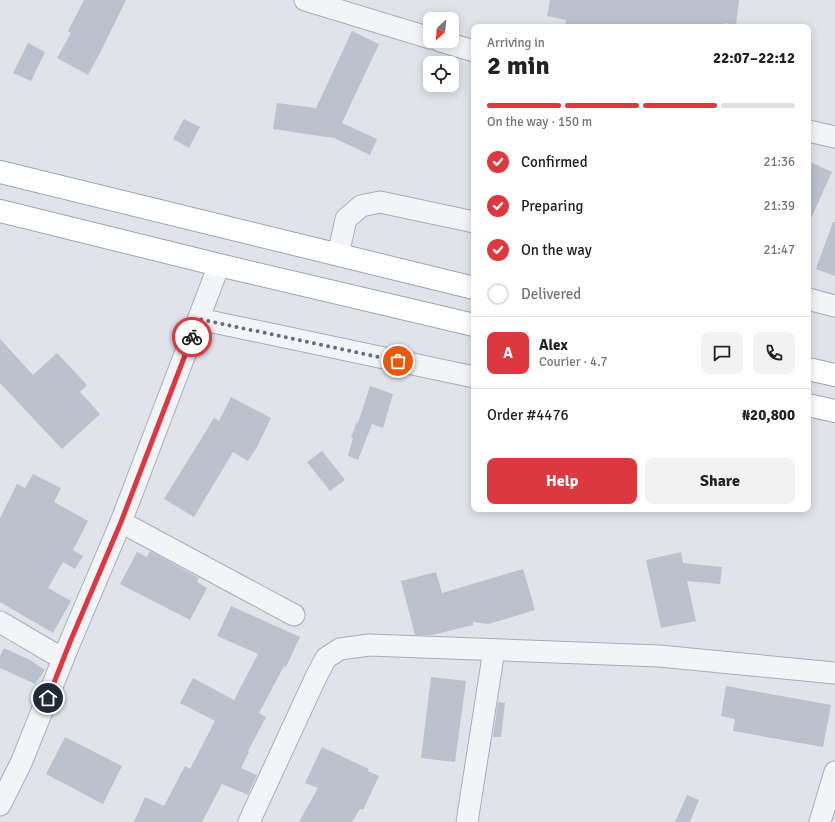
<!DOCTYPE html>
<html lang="en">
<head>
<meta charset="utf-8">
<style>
	body { margin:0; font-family:Signika,sans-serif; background:#f2f2f2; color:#222; height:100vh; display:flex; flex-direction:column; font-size:15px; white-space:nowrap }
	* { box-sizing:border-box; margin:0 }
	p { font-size:13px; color:#767676 }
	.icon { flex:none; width:22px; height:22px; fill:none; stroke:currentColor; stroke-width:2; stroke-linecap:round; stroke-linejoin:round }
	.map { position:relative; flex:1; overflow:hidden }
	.details { position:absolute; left:471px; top:24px; width:340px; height:488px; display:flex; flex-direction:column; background:#fff; border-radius:8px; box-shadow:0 2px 10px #0003 }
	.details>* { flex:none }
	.needle { width:26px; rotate:206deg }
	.tools { position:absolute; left:423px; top:12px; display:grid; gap:8px }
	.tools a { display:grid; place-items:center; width:36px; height:36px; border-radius:8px; background:#fff; box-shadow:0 2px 10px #0003; font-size:20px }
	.pin { position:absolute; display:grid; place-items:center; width:34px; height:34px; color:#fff; margin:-17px; border:2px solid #fff; border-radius:50%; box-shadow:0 1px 4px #0007 }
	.courier { position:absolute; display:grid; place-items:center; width:40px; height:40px; margin:-20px; border:3px solid #dd383f; border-radius:50%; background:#fff; color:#222; box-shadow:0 1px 5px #0007 }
	.head em { font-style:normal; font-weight:700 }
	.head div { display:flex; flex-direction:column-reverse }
	.head { display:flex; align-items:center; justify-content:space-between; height:68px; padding:0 16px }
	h1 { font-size:26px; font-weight:700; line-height:30px }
	.bar { display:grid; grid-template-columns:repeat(4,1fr); gap:6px 4px; align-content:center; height:48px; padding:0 16px }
	.bar i { height:5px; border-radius:3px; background:#e0e0e0 }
	.bar .on { background:#dd383f }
	.bar p { grid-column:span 4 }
	.line { display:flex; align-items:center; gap:10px; padding:0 16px; border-top:1px solid #e0e0e0 }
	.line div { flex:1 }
	.round { display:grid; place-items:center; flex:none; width:42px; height:42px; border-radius:8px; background:#f2f2f2 }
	ol { padding:0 16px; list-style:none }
	li { display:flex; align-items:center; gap:12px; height:44px }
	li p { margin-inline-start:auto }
	li .icon { padding:4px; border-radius:50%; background:#dd383f; color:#fff; stroke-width:4 }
	li:last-child { color:#767676 }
	li i { width:22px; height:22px; border:2px solid #e0e0e0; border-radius:50% }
	.button { display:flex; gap:8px; margin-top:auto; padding:8px 16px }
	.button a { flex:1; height:46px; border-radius:8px; background:#dd383f; color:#fff; font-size:16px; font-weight:700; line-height:46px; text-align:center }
	.button a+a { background:#f2f2f2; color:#222 }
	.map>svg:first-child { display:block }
	.building { fill:#bcc1ce }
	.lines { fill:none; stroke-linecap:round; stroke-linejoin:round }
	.street-casing { stroke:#a8adb8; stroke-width:23 }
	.primary-casing { stroke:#9ea5b7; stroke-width:24 }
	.street { stroke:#f3f4f8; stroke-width:21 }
	.primary { stroke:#fff; stroke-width:22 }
	.done { stroke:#686d7e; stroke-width:4; stroke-dasharray:0 7.2 }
	.route { stroke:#dd383f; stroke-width:5 }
</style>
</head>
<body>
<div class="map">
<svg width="835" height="822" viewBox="0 0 835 822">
	<rect width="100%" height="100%" fill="#e0e3ea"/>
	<g class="building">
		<path d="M 84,0 L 126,0 L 101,51 L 88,75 L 57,58 L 71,33 L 68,31 Z"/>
		<path d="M 550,0 L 739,0 L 736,25 L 725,23 L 724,27 L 565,27 L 566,20 L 547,16 Z"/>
		<path d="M 352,31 L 379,44 L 342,123 L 377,139 L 370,155 L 334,138 L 273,129 L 277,103 L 316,108 Z"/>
		<path d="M 28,43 L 45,52 L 31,81 L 13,73 Z"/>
		<path d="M 184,119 L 200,127 L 189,148 L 173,139 Z"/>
		<path d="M 808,161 L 832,172 L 808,225 Z"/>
		<path d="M 833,222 L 835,222 L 835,276 L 816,269 Z"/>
		<path d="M 0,339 L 33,375 L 57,353 L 87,385 L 80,392 L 100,414 L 62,449 L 0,383 Z"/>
		<path d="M 370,386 L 393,394 L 383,428 L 372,424 L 358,460 L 348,456 L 353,438 L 351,437 L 357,422 L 358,423 Z"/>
		<path d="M 231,397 L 271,418 L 257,447 L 248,461 L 233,452 L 194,517 L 164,499 L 214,418 L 219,421 Z"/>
		<path d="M 322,451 L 345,480 L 330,491 L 307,462 Z"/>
		<path d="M 33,474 L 61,488 L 54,502 L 88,521 L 73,550 L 83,556 L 75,569 L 63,562 L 48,588 L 71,601 L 53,633 L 0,602 L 0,518 L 17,484 L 25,488 Z"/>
		<path d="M 150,551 L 199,578 L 197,582 L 207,588 L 190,620 L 120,584 L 137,552 L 147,557 Z"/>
		<path d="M 681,552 L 683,563 L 722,567 L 720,584 L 687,581 L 696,621 L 661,628 L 646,560 Z"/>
		<path d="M 523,569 L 535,610 L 489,624 L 473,622 L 473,625 L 432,635 L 415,635 L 401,581 L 436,572 L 442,593 Z"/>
		<path d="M 231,606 L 300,637 L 286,667 L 284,666 L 259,713 L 266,717 L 248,751 L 249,752 L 241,768 L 257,775 L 248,795 L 222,784 L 202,822 L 134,822 L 145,797 L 164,806 L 185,766 L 190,769 L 215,721 L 180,703 L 193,678 L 234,700 L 258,654 L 217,636 Z"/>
		<path d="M 4,648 L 30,660 L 45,670 L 35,684 L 0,668 L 0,656 Z"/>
		<path d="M 431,677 L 466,681 L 455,762 L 421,758 Z"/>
		<path d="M 726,686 L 831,705 L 823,747 L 733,731 L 735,719 L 721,716 Z"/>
		<path d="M 498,702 L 505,703 L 501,737 L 493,737 Z"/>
		<path d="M 65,737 L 122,766 L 103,804 L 46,774 Z"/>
		<path d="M 322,747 L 369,769 L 368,771 L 379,776 L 363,810 L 360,809 L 352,822 L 299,822 L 318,788 L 305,783 Z"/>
		<path d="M 687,795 L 699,800 L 690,822 L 675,822 Z"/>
	</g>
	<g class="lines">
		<g class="street-casing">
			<g id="street">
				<path d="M 305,0 L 430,38"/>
				<path d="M 440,41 L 474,51"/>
				<path d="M 808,131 L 835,137"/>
				<path d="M 338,255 L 346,219 L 361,206 L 380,202 L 474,222"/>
				<path d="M 808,299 L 835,306"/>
				<path d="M 199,319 L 474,377"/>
				<path d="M 121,522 L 294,615"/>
				<path d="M 0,622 L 63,659"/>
				<path d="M 0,805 L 21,763 L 70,642 L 121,522 L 219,265"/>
				<path d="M 249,822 L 316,677 L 326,658 L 340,649 L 369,645 L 659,656 L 835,673"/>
				<path d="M 467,822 L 494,650"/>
				<path d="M 820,822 L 835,772"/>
			</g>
		</g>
		<g class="primary-casing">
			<g id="primary">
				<path d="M 0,172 L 474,288"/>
				<path d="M 0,211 L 219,265 L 474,325"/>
				<path d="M 808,369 L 835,375"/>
				<path d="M 808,405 L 835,411"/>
			</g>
		</g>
		<use href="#street" class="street"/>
		<use href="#primary" class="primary"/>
	</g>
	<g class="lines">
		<path class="done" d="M 192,337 L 199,319 L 398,361"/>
		<path class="route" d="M 48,698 L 70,642 L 121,522 L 192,337"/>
	</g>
</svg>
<div class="tools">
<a><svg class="needle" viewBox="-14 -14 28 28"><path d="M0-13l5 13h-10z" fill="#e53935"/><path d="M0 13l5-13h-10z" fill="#767676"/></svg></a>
<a><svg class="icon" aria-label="locate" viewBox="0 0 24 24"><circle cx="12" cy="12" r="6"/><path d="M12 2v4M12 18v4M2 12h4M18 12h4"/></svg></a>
</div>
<div class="pin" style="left:398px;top:361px;background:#ea580c"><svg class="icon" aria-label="bag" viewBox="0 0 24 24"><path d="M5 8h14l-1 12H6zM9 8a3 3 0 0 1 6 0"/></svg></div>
<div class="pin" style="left:48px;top:698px;background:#1f2937"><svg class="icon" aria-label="home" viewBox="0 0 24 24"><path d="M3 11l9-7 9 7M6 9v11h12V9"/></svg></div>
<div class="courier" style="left:192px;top:337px"><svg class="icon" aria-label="bike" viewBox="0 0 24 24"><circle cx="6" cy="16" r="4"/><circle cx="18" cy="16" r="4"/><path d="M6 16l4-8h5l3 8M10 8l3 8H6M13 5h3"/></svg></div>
<section class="details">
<div class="head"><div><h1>2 min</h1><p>Arriving in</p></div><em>22:07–22:12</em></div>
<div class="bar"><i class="on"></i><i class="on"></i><i class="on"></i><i></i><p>On the way · 150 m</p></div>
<ol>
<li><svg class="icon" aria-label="check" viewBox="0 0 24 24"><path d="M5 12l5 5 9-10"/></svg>Confirmed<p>21:36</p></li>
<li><svg class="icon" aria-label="check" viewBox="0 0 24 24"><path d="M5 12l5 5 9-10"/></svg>Preparing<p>21:39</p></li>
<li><svg class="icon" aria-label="check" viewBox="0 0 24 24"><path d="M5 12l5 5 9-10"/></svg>On the way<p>21:47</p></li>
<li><i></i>Delivered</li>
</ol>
<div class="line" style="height:72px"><b class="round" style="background:#dd383f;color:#fff">A</b><div><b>Alex</b><p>Courier · 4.7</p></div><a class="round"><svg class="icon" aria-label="chat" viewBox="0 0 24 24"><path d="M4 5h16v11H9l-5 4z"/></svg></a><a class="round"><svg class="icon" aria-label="phone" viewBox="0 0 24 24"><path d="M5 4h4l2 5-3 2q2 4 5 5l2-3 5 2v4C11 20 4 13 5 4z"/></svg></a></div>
<div class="line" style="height:52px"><div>Order #4476</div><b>₦20,800</b></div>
<div class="button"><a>Help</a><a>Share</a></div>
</section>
</div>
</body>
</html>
